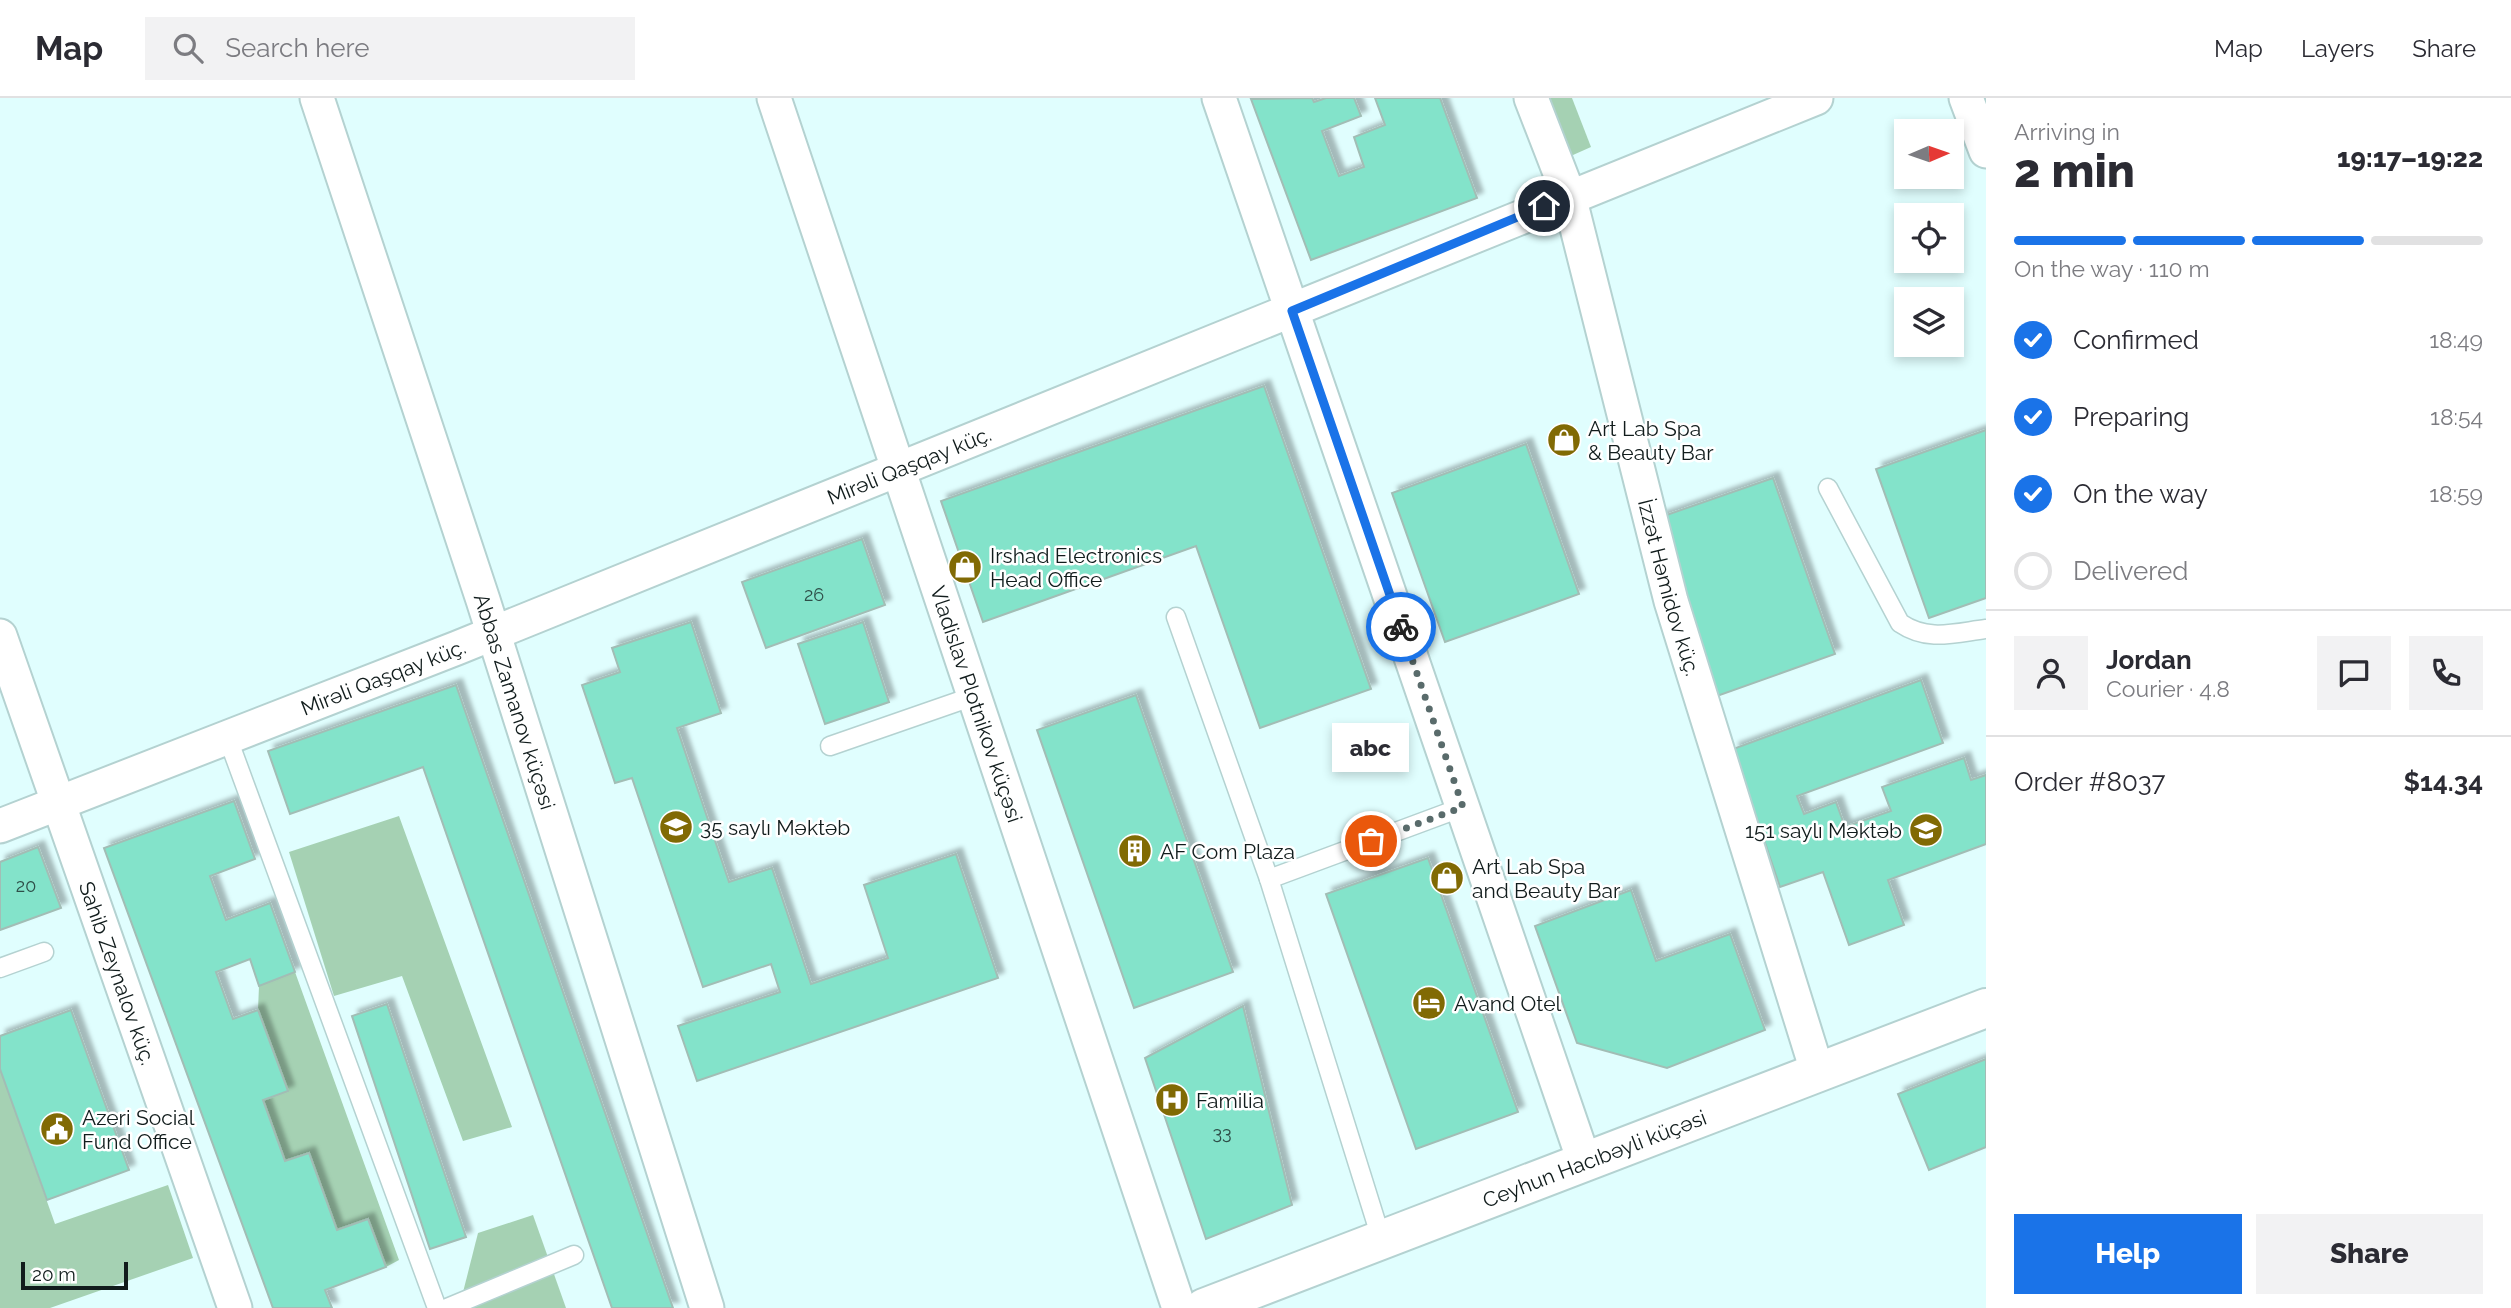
<!DOCTYPE html>
<html lang="en">
<head>
<meta charset="utf-8">
<style>
	body { margin:0; font-family:Raleway,sans-serif; background:#f2f2f3; color:#2b2b33; height:100vh; display:flex; flex-direction:column; font-size:26px; white-space:nowrap }
	* { box-sizing:border-box; margin:0 }
	p { font-size:23px; color:#7c7c81 }
	.icon { flex:none; width:38px; height:38px; fill:none; stroke:currentColor; stroke-width:2; stroke-linecap:round; stroke-linejoin:round }
	.map { position:relative; flex:1; overflow:hidden }
	.details { display:flex; flex-direction:column; background:#fff; width:525px }
	.details>* { flex:none }
	.needle { width:46px; rotate:88deg }
	.fabs { position:absolute; left:1894px; top:21px; display:grid; gap:14px }
	.fabs a { display:grid; place-items:center; width:70px; height:70px; border-radius:0px; background:#fff; box-shadow:0 4px 10px #0003; font-size:35px }
	.scale { position:absolute; left:21px; bottom:18px; width:107px; box-sizing:border-box; padding-left:7px; border:4px solid #111c1c; border-top:0; font-size:19px; line-height:24px; white-space:nowrap; color:#111c1c; -webkit-text-stroke:5px #fff; paint-order:stroke }
	.pin { position:absolute; display:grid; place-items:center; width:60px; height:60px; color:#fff; margin:-30px; border:4px solid #fff; border-radius:50%; box-shadow:0 2px 7px #0007 }
	.courier { position:absolute; display:grid; place-items:center; width:70px; height:70px; margin:-35px; border:5px solid #1a73e8; border-radius:50%; background:#fff; color:#222; box-shadow:0 2px 9px #0007 }
	.bubble { position:absolute; height:49px; border-radius:0px; background:#fff; box-shadow:0 4px 10px #0003; font-size:23px; font-weight:800; line-height:49px; text-align:center }
	.overview em { font-style:normal; font-weight:800 }
	.overview div { display:flex; flex-direction:column-reverse }
	.overview { display:flex; align-items:center; justify-content:space-between; height:119px; padding:0 28px }
	h1 { font-size:46px; font-weight:800; line-height:52px }
	.bar { display:grid; grid-template-columns:repeat(4,1fr); gap:10px 7px; align-content:center; height:84px; padding:0 28px }
	.bar i { height:9px; border-radius:5px; background:#e1e1e2 }
	.bar .active { background:#1a73e8 }
	.bar p { grid-column:span 4 }
	.line { display:flex; align-items:center; gap:18px; padding:0 28px; border-top:2px solid #e1e1e2 }
	.line div { flex:1 }
	.round { display:grid; place-items:center; flex:none; width:74px; height:74px; border-radius:0px; background:#f2f2f3 }
	ol { padding:0 28px; list-style:none }
	li { display:flex; align-items:center; gap:21px; height:77px }
	li p { margin-inline-start:auto }
	li .icon { padding:7px; border-radius:50%; background:#1a73e8; color:#fff; stroke-width:4 }
	li:last-child { color:#7c7c81 }
	li i { width:38px; height:38px; border:4px solid #e1e1e2; border-radius:50% }
	.action { display:flex; gap:14px; margin-top:auto; padding:14px 28px }
	.action a { flex:1; height:80px; border-radius:0px; background:#1a73e8; color:#fff; font-size:28px; font-weight:800; line-height:80px; text-align:center }
	.action a+a { background:#f2f2f3; color:#2b2b33 }
	header { display:flex; align-items:center; gap:42px; box-sizing:border-box; height:98px; padding:0 35px; background:#fff; border-bottom:2px solid #e1e1e2 }
	header strong { font-size:33px }
	nav { display:flex; gap:38px; margin-inline-start:auto; font-size:24px }
	.search { width:490px; height:63px; background:#f2f2f3; display:flex; align-items:center; gap:18px; box-sizing:border-box; padding:0 24px; border-radius:0px; color:#7c7c81; font-size:26px }
	main { display:flex; flex:1; min-height:0 }
	.map>svg:first-child { display:block }
	.green { fill:#a5d1b3 }
	.building { fill:#83e3ca; stroke:#a2bdb5; stroke-width:2; filter:url(#shadow) }
	.lines { fill:none; stroke-linecap:round; stroke-linejoin:round }
	.service-casing { stroke:#b4d2d1; stroke-width:21 }
	.minor-casing { stroke:#b4d2d1; stroke-width:37 }
	.secondary-casing { stroke:#b4d2d1; stroke-width:42 }
	.service { stroke:#fff; stroke-width:18 }
	.minor { stroke:#fff; stroke-width:33 }
	.secondary { stroke:#fff; stroke-width:38 }
	.done { stroke:#596b6b; stroke-width:7; stroke-dasharray:0 12.6 }
	.route { stroke:#1a73e8; stroke-width:9 }
	.labels { text-anchor:middle; dominant-baseline:central; stroke-width:5; stroke-linejoin:round; paint-order:stroke }
	.number-label { font-size:18px; fill:#2e4e48 }
	.poi-label { font-size:21px; fill:#111c1c; stroke:#fff; text-anchor:start }
	.street-label { font-size:21px; fill:#111c1c; stroke:#fff }
</style>
</head>
<body>
<header>
<strong>Map</strong>
<div class="search"><svg class="icon" aria-label="search" viewBox="0 0 24 24"><circle cx="10" cy="10" r="6"/><path d="M15 15l6 6"/></svg>Search here</div>
<nav><a>Map</a><a>Layers</a><a>Share</a></nav>
</header>
<main>
<div class="map">
<svg width="1986" height="1210" viewBox="0 0 1986 1210">
	<defs>
		<filter id="shadow"><feDropShadow dx="6" dy="-6" stdDeviation="2" flood-color="#0004"/></filter>
	</defs>
	<rect width="100%" height="100%" fill="#e0fefe"/>
	<g class="green">
		<path d="M 1531,0 L 1572,0 L 1591,49 L 1555,65 Z"/>
		<path d="M 399,718 L 512,1029 L 463,1043 L 402,878 L 334,898 L 289,754 Z"/>
		<path d="M 295,874 L 399,1162 L 386,1169 L 368,1121 L 337,1132 L 285,1063 L 263,1002 L 287,993 L 258,912 L 259,888 Z"/>
		<path d="M 0,971 L 55,1126 L 168,1087 L 193,1160 L 50,1210 L 0,1210 Z"/>
		<path d="M 533,1117 L 566,1210 L 459,1210 L 478,1135 Z"/>
	</g>
	<g class="building">
		<path d="M 1312,0 L 1314,4 L 1326,0 L 1354,0 L 1361,18 L 1322,33 L 1339,78 L 1364,69 L 1354,39 L 1385,27 L 1375,0 L 1440,0 L 1477,100 L 1311,162 L 1251,1 Z"/>
		<path d="M 1264,288 L 1371,591 L 1260,630 L 1196,448 L 983,524 L 941,403 Z"/>
		<path d="M 1986,332 L 1986,500 L 1929,520 L 1876,371 Z"/>
		<path d="M 1526,346 L 1579,496 L 1445,544 L 1392,395 Z"/>
		<path d="M 1773,380 L 1835,556 L 1717,598 L 1655,421 Z"/>
		<path d="M 862,441 L 885,507 L 766,550 L 742,484 Z"/>
		<path d="M 691,524 L 721,615 L 677,630 L 729,784 L 772,770 L 811,886 L 888,860 L 864,787 L 956,756 L 998,880 L 697,983 L 678,928 L 780,894 L 771,866 L 703,889 L 632,680 L 615,685 L 582,587 L 620,574 L 612,550 Z"/>
		<path d="M 863,524 L 889,604 L 825,626 L 798,546 Z"/>
		<path d="M 1921,582 L 1943,645 L 1797,698 L 1804,716 L 1836,704 L 1845,729 L 1891,713 L 1882,689 L 1964,660 L 1971,682 L 1986,677 L 1986,746 L 1888,782 L 1904,827 L 1849,847 L 1823,774 L 1780,789 L 1733,651 Z"/>
		<path d="M 456,587 L 673,1210 L 612,1210 L 423,669 L 290,716 L 268,653 Z"/>
		<path d="M 1136,597 L 1233,874 L 1134,910 L 1037,632 Z"/>
		<path d="M 234,703 L 255,761 L 210,778 L 226,822 L 270,805 L 295,874 L 259,888 L 250,861 L 216,874 L 233,921 L 258,912 L 288,993 L 263,1002 L 285,1063 L 309,1055 L 337,1132 L 368,1121 L 386,1169 L 325,1192 L 332,1210 L 273,1210 L 104,750 Z"/>
		<path d="M 38,749 L 61,810 L 0,832 L 0,764 Z"/>
		<path d="M 1428,760 L 1518,1014 L 1416,1051 L 1326,796 Z"/>
		<path d="M 1631,792 L 1656,863 L 1730,836 L 1765,932 L 1667,970 L 1577,945 L 1535,828 Z"/>
		<path d="M 387,906 L 466,1139 L 430,1151 L 352,918 Z"/>
		<path d="M 1243,908 L 1292,1107 L 1206,1141 L 1145,960 Z"/>
		<path d="M 71,912 L 129,1072 L 47,1102 L 0,971 L 0,938 Z"/>
		<path d="M 1986,961 L 1986,1049 L 1929,1072 L 1898,996 Z"/>
	</g>
	<g class="lines">
		<g class="service-casing">
			<g id="service">
				<path d="M 1828,390 L 1900,525 C 1928,544 1954,535 1986,531"/>
				<path d="M 1176,519 L 1269,781 L 1381,1140"/>
				<path d="M 227,638 L 437,1210"/>
				<path d="M 830,648 L 974,598"/>
				<path d="M 1269,781 L 1463,709"/>
				<path d="M 0,870 L 44,854"/>
				<path d="M 447,1210 L 574,1157"/>
			</g>
		</g>
		<g class="minor-casing">
			<g id="minor">
				<path id="s1" d="M 317,0 L 483,502 L 707,1210"/>
				<path id="s2" d="M 774,0 L 1179,1210"/>
				<path d="M 1219,0 L 1584,1063"/>
				<path id="s3" d="M 1531,0 L 1569,98 L 1671,503 L 1818,976"/>
				<path d="M 1966,0 L 1986,53"/>
				<path id="s4" d="M 0,538 L 235,1210"/>
				<path id="s5" d="M 0,728 L 457,550 L 1816,0"/>
			</g>
		</g>
		<g class="secondary-casing">
			<g id="secondary">
				<path id="s6" d="M 1204,1210 L 1986,910"/>
			</g>
		</g>
		<use href="#service" class="service"/>
		<use href="#minor" class="minor"/>
		<use href="#secondary" class="secondary"/>
	</g>
	<g class="lines">
		<path class="done" d="M 1371,743 L 1463,709 L 1401,529"/>
		<path class="route" d="M 1401,529 L 1292,213 L 1544,108"/>
	</g>
	<defs>
		<g id="shop-disc" transform="scale(1.75)"><circle r="9.5" fill="#816a04" stroke="#fff"/><path d="M-5-2.5h2.3a2.7 3.5 0 0 1 5.4 0H5L5.5 6h-11ZM-1.5-2.5h3a1.5 2.3 0 0 0-3 0Z" fill="#fff"/></g>
		<g id="school-disc" transform="scale(1.75)"><circle r="9.5" fill="#816a04" stroke="#fff"/><path d="M0-5L7-2L0 1L-7-2ZM-4 1L0 2.5L4 1V4Q0 6-4 4Z" fill="#fff"/></g>
		<g id="building-disc" transform="scale(1.75)"><circle r="9.5" fill="#816a04" stroke="#fff"/><path d="M-4-6H4V6H1V3H-1V6H-4ZM-2.5-4.3h1.7v1.8h-1.7ZM.8-4.3h1.7v1.8H.8ZM-2.5-1h1.7V.8h-1.7ZM.8-1h1.7V.8H.8Z" fill="#fff"/></g>
		<g id="hotel-disc" transform="scale(1.75)"><circle r="9.5" fill="#816a04" stroke="#fff"/><path d="M-6-4.5h1.5V1H6V5H4.5V3h-9V5H-6ZM-4 0a1.8 1.8 0 1 1 3.6 0ZM.5 0V-2.5h3Q6-2.5 6 0Z" fill="#fff"/></g>
		<g id="hospital-disc" transform="scale(1.75)"><circle r="9.5" fill="#816a04" stroke="#fff"/><path d="M-5-5h3v3.5h4V-5h3V5h-3V1.5h-4V5h-3Z" fill="#fff"/></g>
		<g id="civic-disc" transform="scale(1.75)"><circle r="9.5" fill="#816a04" stroke="#fff"/><path d="M-.6-6.5H3V-4.5H.6V-3L4-1V1h2V6H-6V1h2V-1L-.6-3ZM-1.2 2.5V6h2.4V2.5Z" fill="#fff"/></g>
	</defs>
	<g fill-rule="evenodd">
		<use href="#shop-disc" x="1564" y="342"/>
		<use href="#shop-disc" x="965" y="469"/>
		<use href="#school-disc" x="676" y="729"/>
		<use href="#school-disc" x="1926" y="732"/>
		<use href="#building-disc" x="1135" y="753"/>
		<use href="#shop-disc" x="1447" y="780"/>
		<use href="#hotel-disc" x="1429" y="905"/>
		<use href="#hospital-disc" x="1172" y="1002"/>
		<use href="#civic-disc" x="57" y="1031"/>
	</g>
	<g class="labels">
		<g class="number-label">
			<text x="814" y="496">26</text>
			<text x="26" y="787">20</text>
			<text x="1222" y="1034">33</text>
		</g>
		<g class="poi-label">
			<text x="1588" y="330">Art Lab Spa<tspan x="1588" dy="24">&amp; Beauty Bar</tspan></text>
			<text x="990" y="457">Irshad Electronics<tspan x="990" dy="24">Head Office</tspan></text>
			<text x="700" y="729">35 saylı Məktəb</text>
			<text x="1902" y="732" text-anchor="end">151 saylı Məktəb</text>
			<text x="1160" y="753">AF Com Plaza</text>
			<text x="1472" y="768">Art Lab Spa<tspan x="1472" dy="24">and Beauty Bar</tspan></text>
			<text x="1454" y="905">Avand Otel</text>
			<text x="1196" y="1002">Familia</text>
			<text x="82" y="1019">Azeri Social<tspan x="82" dy="24">Fund Office</tspan></text>
		</g>
		<g class="street-label">
			<text stroke="none"><textPath href="#s5" startOffset="978">Mirəli Qaşqay küç.</textPath></text>
			<text stroke="none"><textPath href="#s3" startOffset="509">İzzət Həmidov küç.</textPath></text>
			<text stroke="none"><textPath href="#s5" startOffset="411">Mirəli Qaşqay küç.</textPath></text>
			<text stroke="none"><textPath href="#s1" startOffset="635">Abbas Zamanov küçəsi</textPath></text>
			<text stroke="none"><textPath href="#s2" startOffset="639">Vladislav Plotnikov küçəsi</textPath></text>
			<text stroke="none"><textPath href="#s4" startOffset="357">Sahib Zeynalov küç.</textPath></text>
			<text stroke="none"><textPath href="#s6" startOffset="418">Ceyhun Hacıbəyli küçəsi</textPath></text>
		</g>
	</g>
</svg>
<div class="fabs">
<a><svg class="needle" viewBox="-14 -14 28 28"><path d="M0-13l5 13h-10z" fill="#e53935"/><path d="M0 13l5-13h-10z" fill="#7c7c81"/></svg></a>
<a><svg class="icon" aria-label="locate" viewBox="0 0 24 24"><circle cx="12" cy="12" r="6"/><path d="M12 2v4M12 18v4M2 12h4M18 12h4"/></svg></a>
<a><svg class="icon" aria-label="layers" viewBox="0 0 24 24"><path d="M12 4l9 5-9 5-9-5zM3 14l9 5 9-5"/></svg></a>
</div>
<div class="scale">20 m</div>
<div class="pin" style="left:1371px;top:743px;background:#ea580c"><svg class="icon" aria-label="bag" viewBox="0 0 24 24"><path d="M5 8h14l-1 12H6zM9 8a3 3 0 0 1 6 0"/></svg></div>
<div class="pin" style="left:1544px;top:108px;background:#1f2937"><svg class="icon" aria-label="home" viewBox="0 0 24 24"><path d="M3 11l9-7 9 7M6 9v11h12V9"/></svg></div>
<div class="courier" style="left:1401px;top:529px"><svg class="icon" aria-label="bike" viewBox="0 0 24 24"><circle cx="6" cy="16" r="4"/><circle cx="18" cy="16" r="4"/><path d="M6 16l4-8h5l3 8M10 8l3 8H6M13 5h3"/></svg></div>
<div class="bubble" style="left:1332px;top:625px;width:77px">abc</div>
</div>
<section class="details">
<div class="overview"><div><h1>2 min</h1><p>Arriving in</p></div><em>19:17–19:22</em></div>
<div class="bar"><i class="active"></i><i class="active"></i><i class="active"></i><i></i><p>On the way · 110 m</p></div>
<ol>
<li><svg class="icon" aria-label="check" viewBox="0 0 24 24"><path d="M5 12l5 5 9-10"/></svg>Confirmed<p>18:49</p></li>
<li><svg class="icon" aria-label="check" viewBox="0 0 24 24"><path d="M5 12l5 5 9-10"/></svg>Preparing<p>18:54</p></li>
<li><svg class="icon" aria-label="check" viewBox="0 0 24 24"><path d="M5 12l5 5 9-10"/></svg>On the way<p>18:59</p></li>
<li><i></i>Delivered</li>
</ol>
<div class="line" style="height:126px"><a class="round"><svg class="icon" aria-label="person" viewBox="0 0 24 24"><circle cx="12" cy="8" r="4"/><path d="M4 21q1-7 8-7t8 7"/></svg></a><div><b>Jordan</b><p>Courier · 4.8</p></div><a class="round"><svg class="icon" aria-label="chat" viewBox="0 0 24 24"><path d="M4 5h16v11H9l-5 4z"/></svg></a><a class="round"><svg class="icon" aria-label="phone" viewBox="0 0 24 24"><path d="M5 4h4l2 5-3 2q2 4 5 5l2-3 5 2v4C11 20 4 13 5 4z"/></svg></a></div>
<div class="line" style="height:91px"><div>Order #8037</div><b>$14.34</b></div>
<div class="action"><a>Help</a><a>Share</a></div>
</section>
</main>
</body>
</html>
